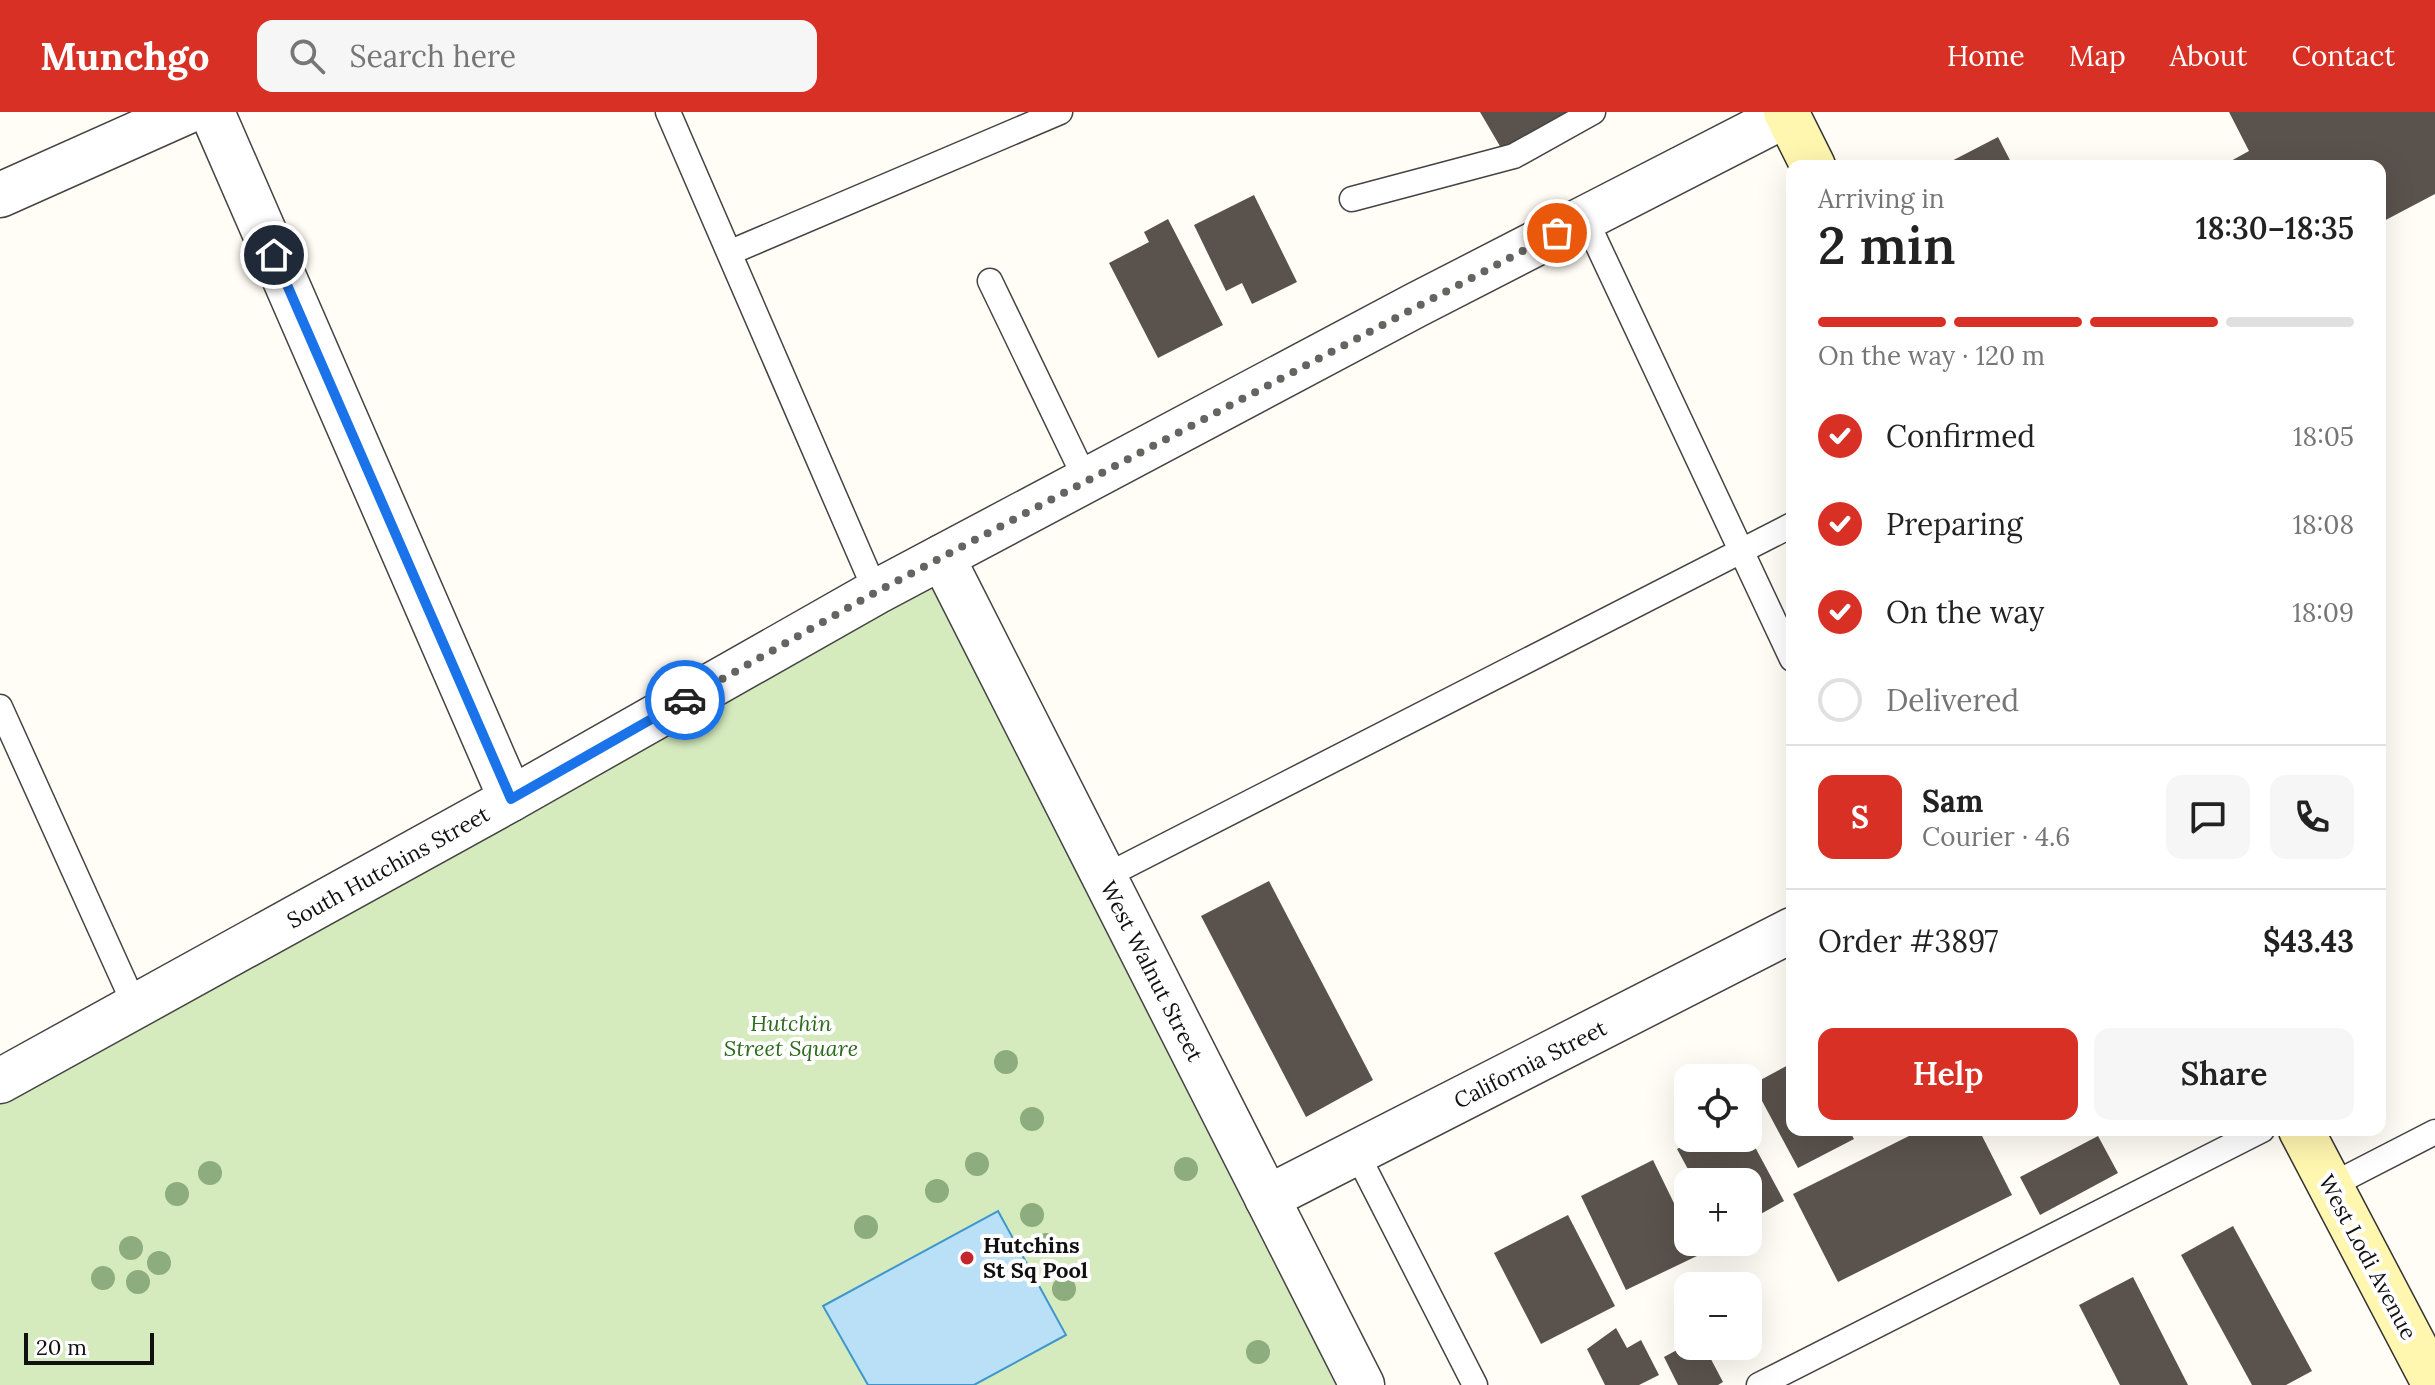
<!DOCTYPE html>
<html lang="en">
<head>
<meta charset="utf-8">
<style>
	body { margin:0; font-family:Lora,serif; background:#f6f6f6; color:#222; height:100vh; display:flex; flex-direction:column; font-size:30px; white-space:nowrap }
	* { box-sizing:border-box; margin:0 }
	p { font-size:26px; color:#767676 }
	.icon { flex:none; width:44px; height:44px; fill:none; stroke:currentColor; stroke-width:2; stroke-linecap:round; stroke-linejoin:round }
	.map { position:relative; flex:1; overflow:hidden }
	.drawer { position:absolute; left:1786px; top:48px; width:600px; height:976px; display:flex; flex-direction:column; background:#fff; border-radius:16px; box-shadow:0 8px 32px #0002 }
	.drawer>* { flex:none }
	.tools { position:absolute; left:1674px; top:952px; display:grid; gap:16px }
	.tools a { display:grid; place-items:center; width:88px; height:88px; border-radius:16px; background:#fff; box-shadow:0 8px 32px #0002; font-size:40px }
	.scale { position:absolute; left:24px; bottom:20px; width:130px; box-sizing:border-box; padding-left:8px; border:4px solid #111; border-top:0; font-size:22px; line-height:28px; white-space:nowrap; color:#111; -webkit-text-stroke:6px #fff; paint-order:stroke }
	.pin { position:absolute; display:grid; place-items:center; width:68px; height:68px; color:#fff; margin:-34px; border:4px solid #fff; border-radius:50%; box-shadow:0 2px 8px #0007 }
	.courier { position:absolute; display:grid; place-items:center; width:80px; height:80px; margin:-40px; border:6px solid #1a73e8; border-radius:50%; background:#fff; color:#222; box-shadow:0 2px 10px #0007 }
	.summary em { font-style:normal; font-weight:600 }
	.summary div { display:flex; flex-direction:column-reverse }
	.summary { display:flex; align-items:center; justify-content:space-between; height:136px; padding:0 32px }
	h1 { font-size:52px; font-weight:600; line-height:60px }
	.bar { display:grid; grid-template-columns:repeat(4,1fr); gap:12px 8px; align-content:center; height:96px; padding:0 32px }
	.bar i { height:10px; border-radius:6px; background:#e0e0e0 }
	.bar .current { background:#d93025 }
	.bar p { grid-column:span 4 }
	.line { display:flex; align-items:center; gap:20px; padding:0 32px; border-top:2px solid #e0e0e0 }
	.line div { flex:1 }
	.round { display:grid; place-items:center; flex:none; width:84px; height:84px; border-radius:16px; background:#f6f6f6 }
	ol { padding:0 32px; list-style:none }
	li { display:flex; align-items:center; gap:24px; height:88px }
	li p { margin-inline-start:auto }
	li .icon { padding:8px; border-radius:50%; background:#d93025; color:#fff; stroke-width:4 }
	li:last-child { color:#767676 }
	li i { width:44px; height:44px; border:4px solid #e0e0e0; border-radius:50% }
	.button { display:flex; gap:16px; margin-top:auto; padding:16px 32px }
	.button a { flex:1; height:92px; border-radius:16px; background:#d93025; color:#fff; font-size:32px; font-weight:600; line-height:92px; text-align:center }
	.button a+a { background:#f6f6f6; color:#222 }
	header { display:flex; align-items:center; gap:48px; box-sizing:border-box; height:112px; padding:0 40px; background:#d93025; color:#fff }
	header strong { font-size:38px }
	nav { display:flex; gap:44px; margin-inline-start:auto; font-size:28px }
	.search { width:560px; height:72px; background:#f6f6f6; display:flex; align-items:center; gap:20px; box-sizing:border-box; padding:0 28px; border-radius:16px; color:#767676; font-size:30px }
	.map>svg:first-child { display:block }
	.green { fill:#d5ebbd }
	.water { fill:#b9e0f7; stroke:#3f96cf; stroke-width:2 }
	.building { fill:#5a524d }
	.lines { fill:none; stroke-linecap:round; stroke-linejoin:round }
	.service-casing { stroke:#444; stroke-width:27 }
	.minor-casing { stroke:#444; stroke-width:47 }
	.tertiary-casing { stroke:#444; stroke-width:47 }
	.secondary-casing { stroke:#333; stroke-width:47 }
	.service { stroke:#fff; stroke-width:24 }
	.minor { stroke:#fff; stroke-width:44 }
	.tertiary { stroke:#fff; stroke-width:44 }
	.secondary { stroke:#fff6b0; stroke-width:44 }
	.tree { fill:#8dad7f }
	.done { stroke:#646461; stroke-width:8; stroke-dasharray:0 14.4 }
	.route { stroke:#1a73e8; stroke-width:10 }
	.poi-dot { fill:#c4262e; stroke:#fff; stroke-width:3 }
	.labels { text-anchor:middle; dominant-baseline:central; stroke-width:8; stroke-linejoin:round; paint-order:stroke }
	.street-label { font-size:22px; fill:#111; stroke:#fff }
	.park-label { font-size:22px; font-style:italic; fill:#2f6b1f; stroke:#fff }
	.poi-label { font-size:22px; font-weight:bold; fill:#111; stroke:#fff; text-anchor:start }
</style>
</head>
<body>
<header>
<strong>Munchgo</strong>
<div class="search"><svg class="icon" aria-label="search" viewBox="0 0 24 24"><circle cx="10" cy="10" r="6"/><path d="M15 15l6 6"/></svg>Search here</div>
<nav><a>Home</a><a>Map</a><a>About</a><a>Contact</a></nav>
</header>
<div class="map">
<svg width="2435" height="1273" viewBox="0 0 2435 1273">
	<rect width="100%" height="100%" fill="#fffdf5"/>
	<path class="green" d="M 942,445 L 1361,1273 L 0,1273 L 0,952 Z"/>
	<path class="water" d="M 998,1099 L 1066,1223 L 974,1273 L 868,1273 L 823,1194 Z"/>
	<g class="building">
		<path d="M 1480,0 L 1577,0 L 1504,41 Z"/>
		<path d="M 2229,0 L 2435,0 L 2435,82 L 2380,111 L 2380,54 L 2231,54 L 2229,50 L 2249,39 Z"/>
		<path d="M 1998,25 L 2013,54 L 1942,54 Z"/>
		<path d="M 1254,83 L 1297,170 L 1252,192 L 1242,171 L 1226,179 L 1194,113 Z"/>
		<path d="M 1168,107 L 1223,213 L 1158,246 L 1109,151 L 1149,130 L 1144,120 Z"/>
		<path d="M 1269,769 L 1373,968 L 1306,1005 L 1201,804 Z"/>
		<path d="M 1792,951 L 1792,1018 L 1849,1018 L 1854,1027 L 1798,1056 L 1753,972 Z"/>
		<path d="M 1921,1018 L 1979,1018 L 2012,1083 L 1838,1170 L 1793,1082 Z"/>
		<path d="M 1748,1022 L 1784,1089 L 1748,1109 L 1748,1070 L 1695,1070 L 1677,1037 L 1697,1026 L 1748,1026 Z"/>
		<path d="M 2098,1024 L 2118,1061 L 2040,1103 L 2020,1065 Z"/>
		<path d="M 1653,1048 L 1688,1120 L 1688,1130 L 1693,1130 L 1699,1143 L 1626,1178 L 1581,1084 Z"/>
		<path d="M 1568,1103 L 1615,1194 L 1541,1232 L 1494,1141 Z"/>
		<path d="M 2233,1114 L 2312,1259 L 2286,1273 L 2252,1273 L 2181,1143 Z"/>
		<path d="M 2133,1165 L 2188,1273 L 2120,1273 L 2079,1193 Z"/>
		<path d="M 1616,1216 L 1627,1236 L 1641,1228 L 1659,1263 L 1639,1273 L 1605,1273 L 1587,1237 Z"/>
		<path d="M 1688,1232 L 1704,1234 L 1723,1270 L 1718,1273 L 1678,1273 L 1664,1245 Z"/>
	</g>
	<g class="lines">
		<g class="service-casing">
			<g id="service">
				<path d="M 668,0 L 876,480"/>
				<path d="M 1352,87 L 1514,44 L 1593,0"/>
				<path d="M 1585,106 L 1792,547"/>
				<path d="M 731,140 L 1060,0"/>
				<path d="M 990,169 L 1086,368"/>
				<path d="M 0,595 L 136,896"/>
				<path d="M 1104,765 L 1792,413"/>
				<path d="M 1356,1040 L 1475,1273"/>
				<path d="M 2330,1074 L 2435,1020"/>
				<path d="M 1759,1273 L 2262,1018"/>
			</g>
		</g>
		<g class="minor-casing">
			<g id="minor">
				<path d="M 212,0 L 511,687"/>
				<path d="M 0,83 L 186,0"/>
				<path d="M 942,445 L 1362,1273"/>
				<path d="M 1267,1086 L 1792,818"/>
			</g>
		</g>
		<g class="tertiary-casing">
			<path id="tertiary" d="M 0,969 L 511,687 L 876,480 L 1416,193 L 1788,2"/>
		</g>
		<g class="secondary-casing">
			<g id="secondary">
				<path d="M 1786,0 L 1813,54"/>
				<path d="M 2301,1018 L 2435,1273"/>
			</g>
		</g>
		<use href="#service" class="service"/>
		<use href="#minor" class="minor"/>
		<use href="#tertiary" class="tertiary"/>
		<use href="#secondary" class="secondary"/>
	</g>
	<g class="tree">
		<circle cx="1006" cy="950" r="12"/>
		<circle cx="1032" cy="1007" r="12"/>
		<circle cx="977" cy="1052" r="12"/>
		<circle cx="1186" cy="1057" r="12"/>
		<circle cx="210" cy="1061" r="12"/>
		<circle cx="937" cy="1079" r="12"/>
		<circle cx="177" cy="1082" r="12"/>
		<circle cx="1032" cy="1103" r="12"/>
		<circle cx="866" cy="1115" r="12"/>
		<circle cx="1046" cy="1133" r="12"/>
		<circle cx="131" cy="1136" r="12"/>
		<circle cx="159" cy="1151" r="12"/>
		<circle cx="103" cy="1166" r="12"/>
		<circle cx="138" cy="1170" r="12"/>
		<circle cx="1064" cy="1177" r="12"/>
		<circle cx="1258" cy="1240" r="12"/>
	</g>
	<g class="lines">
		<path class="done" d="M 685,588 L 876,480 L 1557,121"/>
		<path class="route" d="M 274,143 L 511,687 L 685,588"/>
	</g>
	<circle class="poi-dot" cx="967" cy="1146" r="8"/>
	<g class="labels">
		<g class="street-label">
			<text transform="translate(388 755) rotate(-29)">South Hutchins Street</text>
			<text transform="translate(1152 859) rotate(63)">West Walnut Street</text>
			<text transform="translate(1530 952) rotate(-27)">California Street</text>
			<text transform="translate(2368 1145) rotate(62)">West Lodi Avenue</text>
		</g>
		<g class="park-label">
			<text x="791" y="911">Hutchin<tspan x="791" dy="25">Street Square</tspan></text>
		</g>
		<g class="poi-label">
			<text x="983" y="1133">Hutchins<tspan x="983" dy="25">St Sq Pool</tspan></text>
		</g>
	</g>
</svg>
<div class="tools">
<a><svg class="icon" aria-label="locate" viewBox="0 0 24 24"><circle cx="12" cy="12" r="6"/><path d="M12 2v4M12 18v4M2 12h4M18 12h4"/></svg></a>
<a>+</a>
<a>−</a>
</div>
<div class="scale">20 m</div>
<div class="pin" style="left:1557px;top:121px;background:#ea580c"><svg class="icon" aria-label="bag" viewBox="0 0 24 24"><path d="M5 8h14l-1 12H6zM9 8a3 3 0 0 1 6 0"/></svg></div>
<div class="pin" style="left:274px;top:143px;background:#1f2937"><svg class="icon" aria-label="home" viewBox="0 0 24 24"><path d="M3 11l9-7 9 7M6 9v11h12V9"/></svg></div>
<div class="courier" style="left:685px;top:588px"><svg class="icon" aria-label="car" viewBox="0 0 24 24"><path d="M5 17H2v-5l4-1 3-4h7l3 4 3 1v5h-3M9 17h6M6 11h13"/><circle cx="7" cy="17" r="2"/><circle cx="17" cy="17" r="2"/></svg></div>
<section class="drawer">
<div class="summary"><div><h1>2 min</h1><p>Arriving in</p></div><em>18:30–18:35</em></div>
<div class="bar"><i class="current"></i><i class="current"></i><i class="current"></i><i></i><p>On the way · 120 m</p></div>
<ol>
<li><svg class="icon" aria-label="check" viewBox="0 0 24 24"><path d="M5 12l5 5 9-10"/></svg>Confirmed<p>18:05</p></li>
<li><svg class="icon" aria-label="check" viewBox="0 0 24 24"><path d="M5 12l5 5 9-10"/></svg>Preparing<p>18:08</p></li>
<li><svg class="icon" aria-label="check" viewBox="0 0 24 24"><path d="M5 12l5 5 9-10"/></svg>On the way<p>18:09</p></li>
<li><i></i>Delivered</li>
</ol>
<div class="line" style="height:144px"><b class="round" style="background:#d93025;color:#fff">S</b><div><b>Sam</b><p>Courier · 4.6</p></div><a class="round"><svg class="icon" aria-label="chat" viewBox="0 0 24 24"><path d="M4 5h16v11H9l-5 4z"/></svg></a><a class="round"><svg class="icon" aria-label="phone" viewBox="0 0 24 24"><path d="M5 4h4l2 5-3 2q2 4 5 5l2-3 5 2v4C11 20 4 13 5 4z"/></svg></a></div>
<div class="line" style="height:104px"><div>Order #3897</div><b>$43.43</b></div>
<div class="button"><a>Help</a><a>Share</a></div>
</section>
</div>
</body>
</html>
